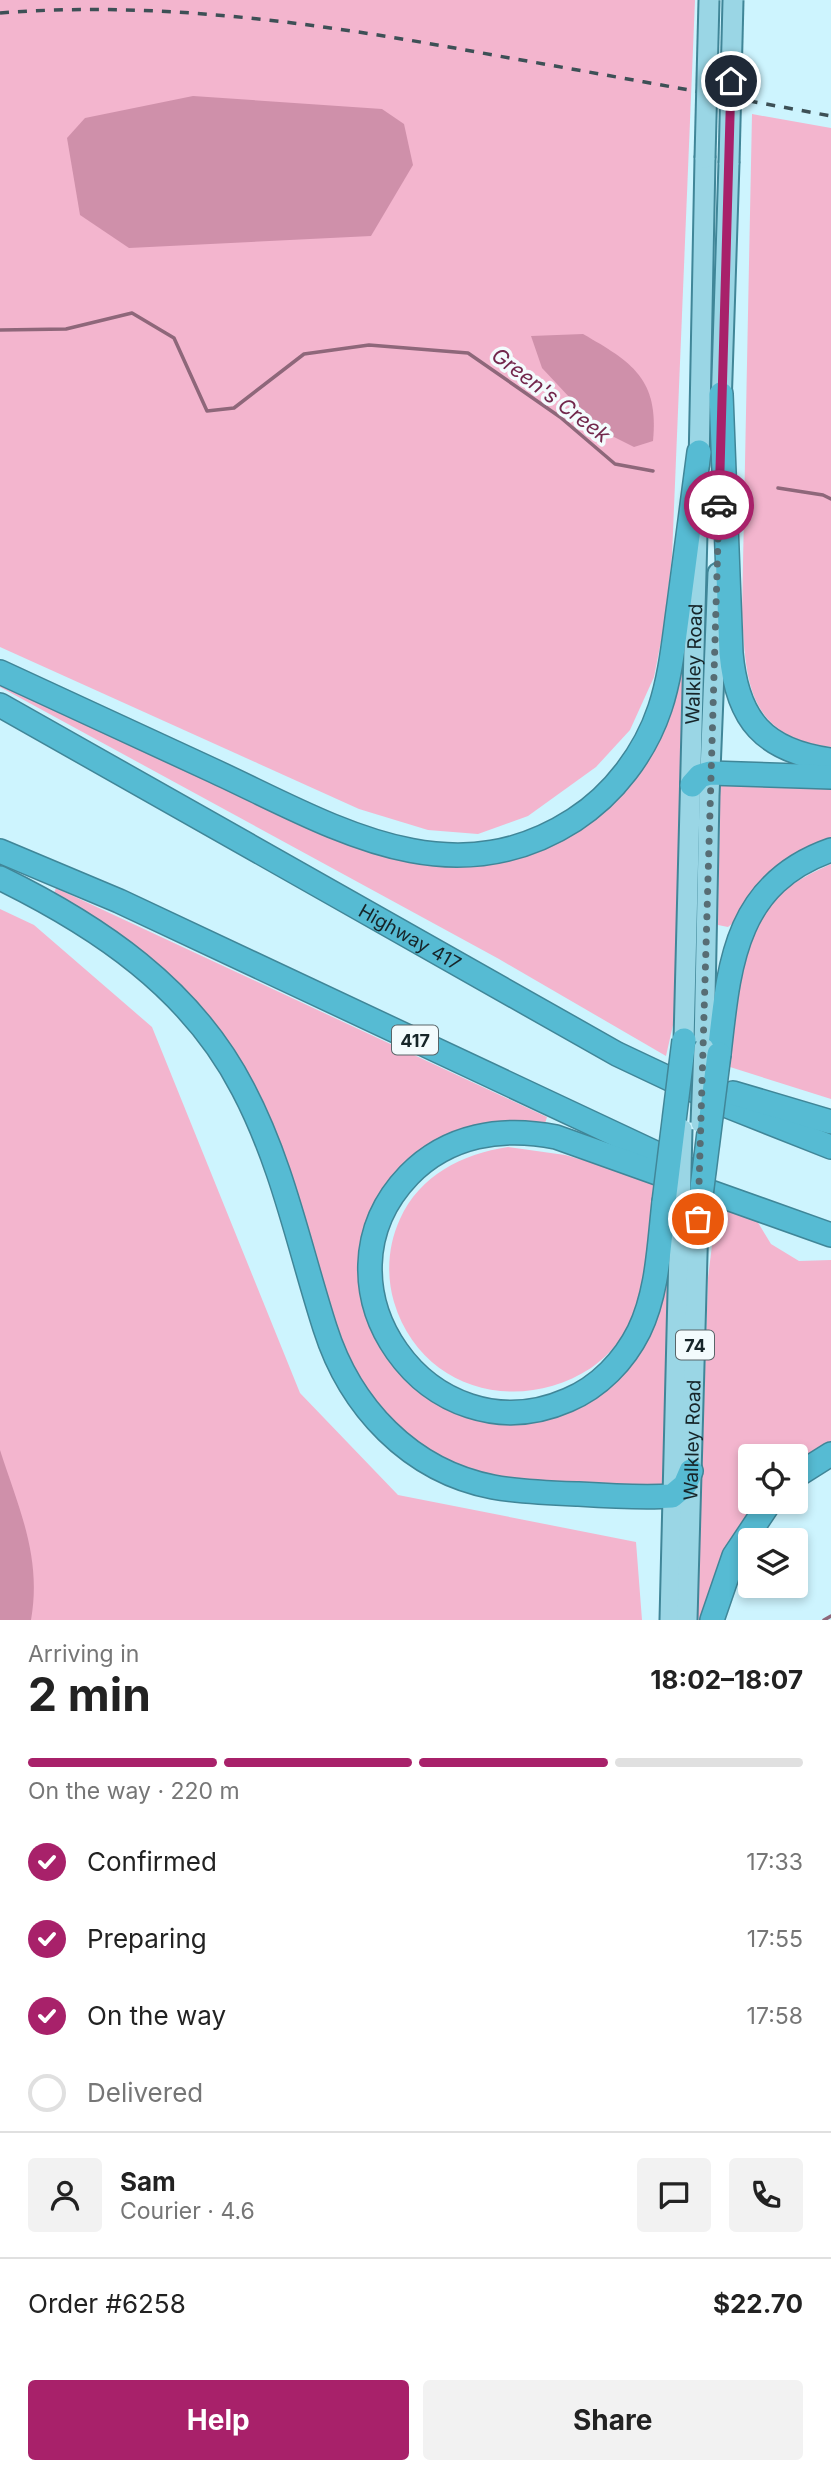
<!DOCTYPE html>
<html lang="en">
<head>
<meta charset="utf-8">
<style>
	body { margin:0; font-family:Inter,sans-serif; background:#f2f2f2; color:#222; height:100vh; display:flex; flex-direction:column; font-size:26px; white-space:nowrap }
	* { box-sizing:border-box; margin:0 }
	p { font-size:23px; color:#767676 }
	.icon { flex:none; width:38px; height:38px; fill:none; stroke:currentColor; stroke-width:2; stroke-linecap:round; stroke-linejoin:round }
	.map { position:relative; height:1620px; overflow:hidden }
	.side { display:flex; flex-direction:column; background:#fff; flex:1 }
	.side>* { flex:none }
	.fabs { position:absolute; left:738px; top:1444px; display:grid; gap:14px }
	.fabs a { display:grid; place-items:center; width:70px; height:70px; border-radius:7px; background:#fff; box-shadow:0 4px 10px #0003; font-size:35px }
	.pin { position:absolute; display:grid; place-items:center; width:60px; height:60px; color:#fff; margin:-30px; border:4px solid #fff; border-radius:50%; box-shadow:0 2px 7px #0007 }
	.courier { position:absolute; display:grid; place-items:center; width:70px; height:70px; margin:-35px; border:5px solid #a8216a; border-radius:50%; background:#fff; color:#222; box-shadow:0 2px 9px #0007 }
	.overview em { font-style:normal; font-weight:700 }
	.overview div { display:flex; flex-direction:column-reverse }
	.overview { display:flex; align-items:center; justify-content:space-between; height:119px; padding:0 28px }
	h1 { font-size:46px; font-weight:700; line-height:52px }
	.bar { display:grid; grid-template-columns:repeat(4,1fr); gap:10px 7px; align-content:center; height:84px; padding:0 28px }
	.bar i { height:9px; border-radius:5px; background:#e0e0e0 }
	.bar .selected { background:#a8216a }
	.bar p { grid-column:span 4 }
	.line { display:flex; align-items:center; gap:18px; padding:0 28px; border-top:2px solid #e0e0e0 }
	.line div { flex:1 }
	.round { display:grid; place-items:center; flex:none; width:74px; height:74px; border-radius:7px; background:#f2f2f2 }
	ol { padding:0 28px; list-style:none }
	li { display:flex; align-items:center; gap:21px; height:77px }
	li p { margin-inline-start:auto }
	li .icon { padding:7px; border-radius:50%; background:#a8216a; color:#fff; stroke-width:4 }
	li:last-child { color:#767676 }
	li i { width:38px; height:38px; border:4px solid #e0e0e0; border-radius:50% }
	.action { display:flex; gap:14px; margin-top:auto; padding:14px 28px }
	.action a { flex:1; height:80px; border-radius:7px; background:#a8216a; color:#fff; font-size:28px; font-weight:700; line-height:80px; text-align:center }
	.action a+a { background:#f2f2f2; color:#222 }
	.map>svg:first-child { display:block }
	.green { fill:#f3b5ce }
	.forest { fill:#cf90aa }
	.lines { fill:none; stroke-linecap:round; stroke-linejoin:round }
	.stream { stroke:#8e677a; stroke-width:3.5 }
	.major-casing { stroke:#408698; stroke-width:23 }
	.highway-casing { stroke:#408698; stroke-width:26 }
	.major { stroke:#9ad6e5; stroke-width:19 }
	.highway { stroke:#56bbd3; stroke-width:23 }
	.rail { stroke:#3d5056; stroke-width:3.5; stroke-dasharray:9 9; stroke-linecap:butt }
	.major-bridge-casing { stroke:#408698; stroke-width:23; stroke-linecap:butt }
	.highway-bridge-casing { stroke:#408698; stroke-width:26; stroke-linecap:butt }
	.major-bridge { stroke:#9ad6e5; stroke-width:19 }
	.highway-bridge { stroke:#56bbd3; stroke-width:23 }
	.done { stroke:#576d74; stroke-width:7; stroke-dasharray:0 12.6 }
	.route { stroke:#a8216a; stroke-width:9 }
	.labels { text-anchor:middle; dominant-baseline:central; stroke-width:7; stroke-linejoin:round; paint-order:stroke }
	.shield { fill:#f3fbfd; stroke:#596569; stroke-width:2 }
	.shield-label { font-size:18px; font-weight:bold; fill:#172529 }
	.street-label { font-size:19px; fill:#172529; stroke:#f3fbfd }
	.water-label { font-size:21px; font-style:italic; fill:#72274c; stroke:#f3fbfd }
</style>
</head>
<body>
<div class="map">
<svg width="831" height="1620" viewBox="0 0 831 1620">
	<rect width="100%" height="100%" fill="#cdf4fe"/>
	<g class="green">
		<path d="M 0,0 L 695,0 L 672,556 L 664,626 L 654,677 L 630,730 L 596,767 L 528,816 L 478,834 L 428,830 L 359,809 L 0,647 Z"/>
		<path d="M 752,114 L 831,128 L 831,747 C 747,737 746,681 742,613 Z"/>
		<path d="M 678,658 L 686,658 L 687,686 L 675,1016 L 666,1056 L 499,959 L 0,687 L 0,678 L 289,812 L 471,864 L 606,805 Z"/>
		<path d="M 720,782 L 831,782 L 831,845 L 728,927 L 718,925 Z"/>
		<path d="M 831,864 L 831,1099 L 730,1067 C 736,1014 738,931 780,894 C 794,881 814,872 831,864 Z"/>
		<path d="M 56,888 L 547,1117 L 544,1127 L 418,1156 L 363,1281 L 436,1399 L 579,1404 L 660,1284 L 668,1284 L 664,1485 L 650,1488 L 526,1484 L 487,1477 L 428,1453 L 381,1417 L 339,1349 L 238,1064 L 52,898 Z"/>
		<path d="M 0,909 L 34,925 L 152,1027 L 300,1393 L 398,1495 L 636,1542 L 642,1620 L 0,1620 Z"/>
		<path d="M 508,1147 L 565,1155 L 654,1180 L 652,1196 L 655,1197 C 653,1223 656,1264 648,1287 C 637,1318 618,1349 591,1368 C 517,1416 420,1389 394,1302 C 386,1275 388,1245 400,1219 C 420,1175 462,1154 508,1147 Z"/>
		<path d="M 717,1204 L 757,1221 L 771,1244 L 799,1261 L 831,1260 L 831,1446 L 796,1466 L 796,1456 L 751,1456 L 751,1502 L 761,1502 L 707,1620 L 697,1620 L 708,1278 Z"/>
	</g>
	<g class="forest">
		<path d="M 193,96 L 382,109 L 404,124 L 413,165 L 371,236 L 129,248 L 80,215 L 67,138 L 85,118 Z"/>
		<path d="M 583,334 C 632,362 659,379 653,441 L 634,447 L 600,430 L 542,368 L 531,336 Z"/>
		<path d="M 0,1450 C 19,1509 42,1557 31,1620 L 0,1620 Z"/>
	</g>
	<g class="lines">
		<g class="stream">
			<path d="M 0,330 L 66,329 L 132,313 L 174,338 L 207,411 L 234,408 L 304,354 L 369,345 L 468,353 L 560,417 L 615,464 L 653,471"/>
			<path d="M 778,488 L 823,495 L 831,499"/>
			<path d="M 824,1620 L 831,1616"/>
		</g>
		<g class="major-casing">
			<g id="major">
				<path d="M 721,407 L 729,163"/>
				<path d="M 699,465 L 705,158"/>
				<path id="s1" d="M 684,1040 L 697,533"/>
				<path d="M 704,1048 L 709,796 L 718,573"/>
				<path d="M 670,1620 L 680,1210"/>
				<path id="s2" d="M 687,1620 L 698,1219"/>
			</g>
		</g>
		<g class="highway-casing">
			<g id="highway">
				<path d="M 721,394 L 731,653 C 737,720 764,751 831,760"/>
				<path d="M 0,672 C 71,705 141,737 212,770 C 329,824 448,901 574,820 C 614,794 645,753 660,708 C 671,675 674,639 679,604 C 686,554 692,503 699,452"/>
				<path id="s3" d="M 0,705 L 617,1054 L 725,1105 L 831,1147"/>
				<path d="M 692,785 L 700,776 L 710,773 L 831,777"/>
				<path d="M 0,851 L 119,901 L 683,1166"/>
				<path d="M 0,878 C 98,926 191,988 243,1089 C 283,1165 299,1247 325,1328 C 350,1407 410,1471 493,1487 C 520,1492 549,1493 577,1494 C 609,1496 640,1498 672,1496 L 685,1485 L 691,1471"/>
				<path d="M 719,1054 C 729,966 734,884 831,850"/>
				<path d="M 733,1093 L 831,1122"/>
				<path d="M 664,1202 C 659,1245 658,1292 639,1331 C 624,1361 599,1387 568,1400 C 429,1461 304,1284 409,1175 C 448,1135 502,1126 556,1137 L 831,1235"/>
				<path d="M 796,1476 L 831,1454"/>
				<path d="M 712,1620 L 734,1556 L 770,1502"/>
			</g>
		</g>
		<use href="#major" class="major"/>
		<use href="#highway" class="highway"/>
		<path class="rail" d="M 0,13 C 165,0 331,25 493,55 C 606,75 718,95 831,116"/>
		<g class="major-bridge-casing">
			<g id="major-bridge">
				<path d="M 705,158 L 709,0"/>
				<path d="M 729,163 L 733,0"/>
				<path d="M 701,1123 L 704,1048"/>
				<path d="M 680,1210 L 682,1129"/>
			</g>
		</g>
		<g class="highway-bridge-casing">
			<g id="highway-bridge">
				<path d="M 664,1202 L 684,1040"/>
				<path d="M 698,1219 L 719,1054"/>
			</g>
		</g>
		<use href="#major-bridge" class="major-bridge"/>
		<use href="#highway-bridge" class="highway-bridge"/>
	</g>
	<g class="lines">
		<path class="done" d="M 698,1219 L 719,505"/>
		<path class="route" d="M 719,505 L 731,81"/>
	</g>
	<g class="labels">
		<g class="shield">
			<rect x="392" y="1025.5" width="46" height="29" rx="5"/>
			<rect x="676" y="1330.5" width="38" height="29" rx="5"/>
		</g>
		<g class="shield-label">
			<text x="415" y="1040">417</text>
			<text x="695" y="1345">74</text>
		</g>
		<g class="street-label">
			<text stroke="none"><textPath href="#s1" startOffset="376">Walkley Road</textPath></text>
			<text stroke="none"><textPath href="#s3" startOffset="471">Highway 417</textPath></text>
			<text stroke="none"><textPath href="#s2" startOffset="180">Walkley Road</textPath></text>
		</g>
		<g class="water-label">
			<text transform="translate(551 395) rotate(37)">Green's Creek</text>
		</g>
	</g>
</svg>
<div class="fabs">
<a><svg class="icon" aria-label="locate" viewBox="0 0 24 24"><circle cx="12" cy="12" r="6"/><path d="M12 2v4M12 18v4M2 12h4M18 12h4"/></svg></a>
<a><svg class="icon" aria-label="layers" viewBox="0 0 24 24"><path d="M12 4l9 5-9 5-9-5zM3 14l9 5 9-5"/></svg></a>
</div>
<div class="pin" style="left:698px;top:1219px;background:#ea580c"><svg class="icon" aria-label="bag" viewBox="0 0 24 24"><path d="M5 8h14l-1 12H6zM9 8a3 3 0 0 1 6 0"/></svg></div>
<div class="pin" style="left:731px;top:81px;background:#1f2937"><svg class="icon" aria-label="home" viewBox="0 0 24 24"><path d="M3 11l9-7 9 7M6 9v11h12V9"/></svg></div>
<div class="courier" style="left:719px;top:505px"><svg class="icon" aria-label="car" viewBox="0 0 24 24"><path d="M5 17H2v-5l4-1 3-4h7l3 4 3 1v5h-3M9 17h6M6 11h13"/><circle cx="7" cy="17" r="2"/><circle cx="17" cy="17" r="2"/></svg></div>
</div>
<section class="side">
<div class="overview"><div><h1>2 min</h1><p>Arriving in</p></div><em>18:02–18:07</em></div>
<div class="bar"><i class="selected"></i><i class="selected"></i><i class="selected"></i><i></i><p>On the way · 220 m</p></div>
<ol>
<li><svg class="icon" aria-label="check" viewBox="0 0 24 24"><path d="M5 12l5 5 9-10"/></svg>Confirmed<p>17:33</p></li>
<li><svg class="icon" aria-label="check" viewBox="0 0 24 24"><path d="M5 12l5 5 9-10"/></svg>Preparing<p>17:55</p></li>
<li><svg class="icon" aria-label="check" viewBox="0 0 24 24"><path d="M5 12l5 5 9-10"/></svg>On the way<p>17:58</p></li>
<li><i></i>Delivered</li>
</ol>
<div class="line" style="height:126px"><a class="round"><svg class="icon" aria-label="person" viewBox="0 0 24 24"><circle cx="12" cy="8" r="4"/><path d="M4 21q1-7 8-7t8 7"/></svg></a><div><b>Sam</b><p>Courier · 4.6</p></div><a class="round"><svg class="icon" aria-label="chat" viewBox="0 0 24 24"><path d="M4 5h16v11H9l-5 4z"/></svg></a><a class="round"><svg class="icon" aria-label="phone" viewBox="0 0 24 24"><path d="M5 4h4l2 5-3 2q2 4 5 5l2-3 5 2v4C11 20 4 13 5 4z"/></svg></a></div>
<div class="line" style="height:91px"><div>Order #6258</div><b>$22.70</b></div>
<div class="action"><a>Help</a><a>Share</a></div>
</section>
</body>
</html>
